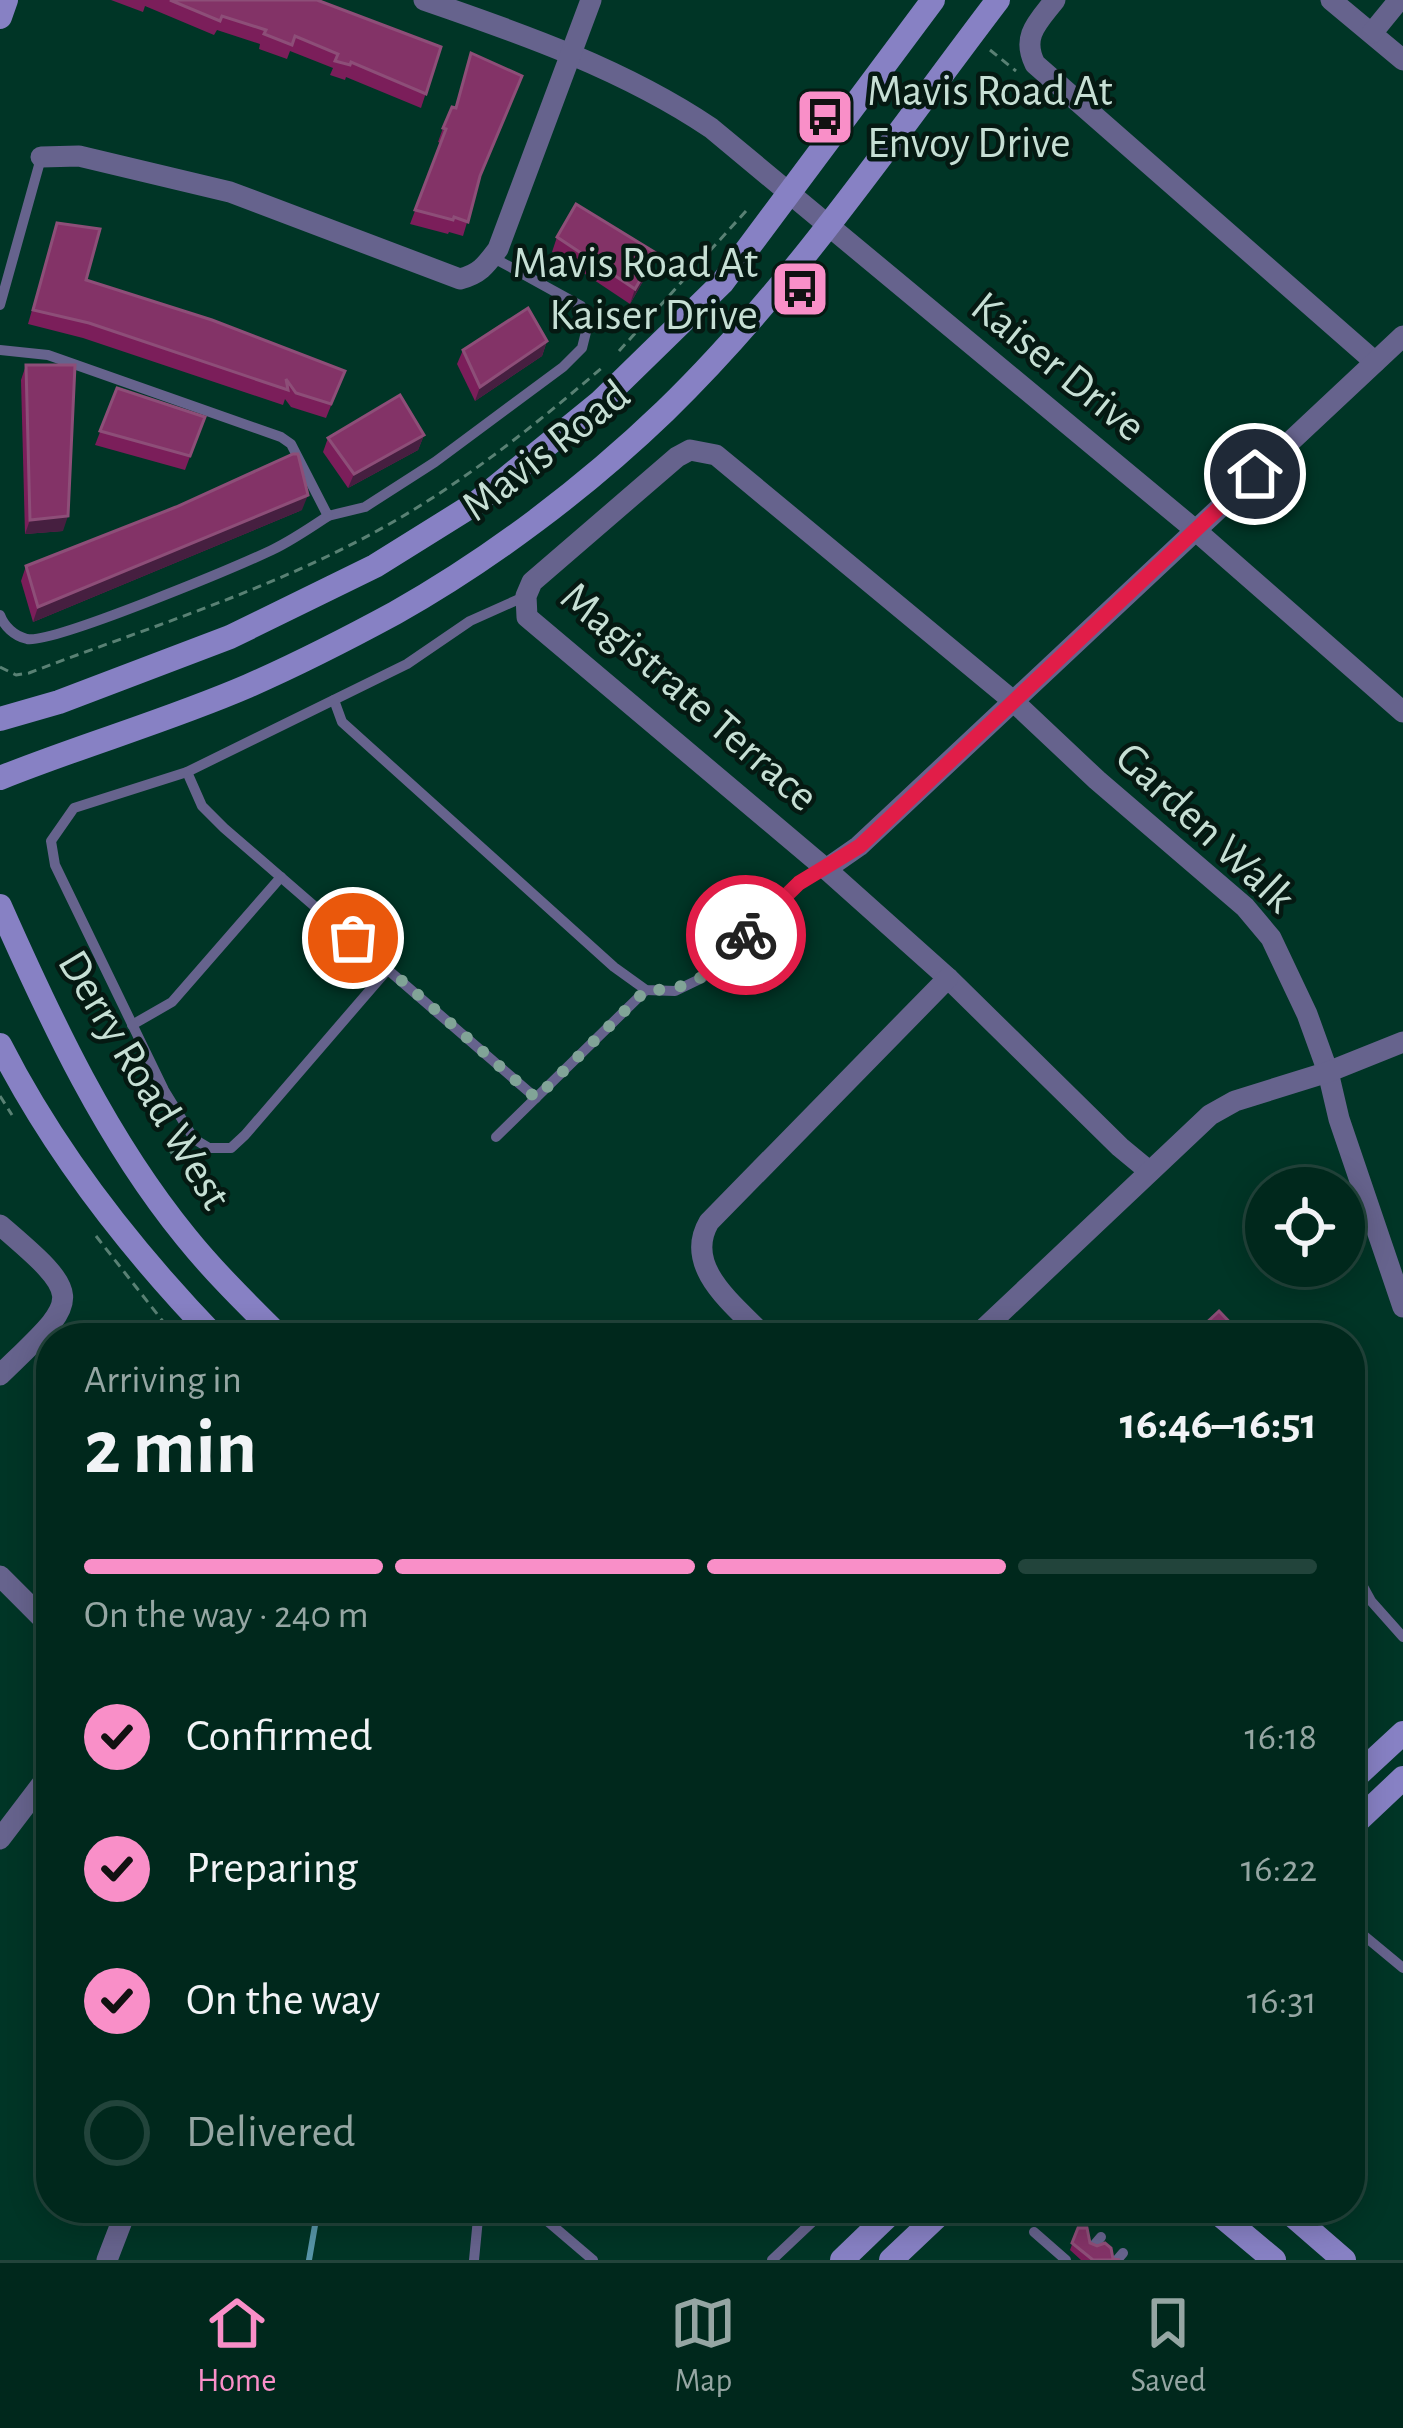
<!DOCTYPE html>
<html lang="en">
<head>
<meta charset="utf-8">
<style>
	body { margin:0; font-family:"Alegreya Sans",sans-serif; background:#0a3025; color:#f1f3f6; height:100vh; display:flex; flex-direction:column; font-size:45px; white-space:nowrap }
	* { box-sizing:border-box; margin:0 }
	p { font-size:39px; color:#95a6a3 }
	.icon { flex:none; width:66px; height:66px; fill:none; stroke:currentColor; stroke-width:2; stroke-linecap:round; stroke-linejoin:round }
	.map { position:relative; flex:1; overflow:hidden }
	.side { position:absolute; left:36px; top:1323px; width:1329px; height:900px; display:flex; flex-direction:column; background:#00281c; border-radius:48px; box-shadow:0 6px 30px #0003,0 0 0 3px #22443b }
	.side>* { flex:none }
	.fabs { position:absolute; left:1245px; top:1167px; display:grid; gap:24px }
	.fabs a { display:grid; place-items:center; width:120px; height:120px; border-radius:50%; background:#00281c; box-shadow:0 6px 30px #0003,0 0 0 3px #22443b; font-size:60px }
	.pin { position:absolute; display:grid; place-items:center; width:102px; height:102px; color:#fff; margin:-51px; border:6px solid #fff; border-radius:50%; box-shadow:0 3px 12px #0007 }
	.courier { position:absolute; display:grid; place-items:center; width:120px; height:120px; margin:-60px; border:9px solid #e11d48; border-radius:50%; background:#fff; color:#222; box-shadow:0 3px 15px #0007 }
	.overview em { font-style:normal; font-weight:600 }
	.overview div { display:flex; flex-direction:column-reverse }
	.overview { display:flex; align-items:center; justify-content:space-between; height:204px; padding:0 48px }
	h1 { font-size:78px; font-weight:600; line-height:90px }
	.bar { display:grid; grid-template-columns:repeat(4,1fr); gap:18px 12px; align-content:center; height:144px; padding:0 48px }
	.bar i { height:15px; border-radius:9px; background:#22443b }
	.bar .active { background:#f98fc8 }
	.bar p { grid-column:span 4 }
	ol { padding:0 48px; list-style:none }
	li { display:flex; align-items:center; gap:36px; height:132px }
	li p { margin-inline-start:auto }
	li .icon { padding:12px; border-radius:50%; background:#f98fc8; color:#111; stroke-width:4 }
	li:last-child { color:#95a6a3 }
	li i { width:66px; height:66px; border:6px solid #22443b; border-radius:50% }
	.tab-bar { display:flex; justify-content:space-around; align-items:center; height:168px; border-top:3px solid #22443b; background:#00281c; font-size:33px; color:#95a6a3 }
	.tab-bar a { display:grid; justify-items:center; gap:6px }
	.tab-bar .active { color:#f98fc8 }
	.map>svg:first-child { display:block }
	.lines { fill:none; stroke-linecap:round; stroke-linejoin:round }
	.stream { stroke:#5796a8; stroke-width:6 }
	.path { stroke:#598174; stroke-width:3; stroke-dasharray:9 6; stroke-linecap:butt }
	.lane { stroke:#66638d; stroke-width:10 }
	.street { stroke:#66638d; stroke-width:21 }
	.secondary { stroke:#8781c4; stroke-width:24 }
	.wall { fill:#7b1e5a }
	.shaded-wall { fill:#461f40 }
	.building { fill:#833367; stroke:#8d4e78; stroke-width:3 }
	.done { stroke:#81a497; stroke-width:12; stroke-dasharray:0 21.6 }
	.route { stroke:#e11d48; stroke-width:15 }
	.labels { text-anchor:middle; dominant-baseline:central; stroke-width:9; stroke-linejoin:round; paint-order:stroke }
	.poi-label { font-size:45px; fill:#c6dfd4; stroke:#051912; text-anchor:start }
	.street-label { font-size:45px; fill:#c6dfd4; stroke:#051912 }
</style>
</head>
<body>
<div class="map">
<svg width="1403" height="2260" viewBox="0 0 1403 2260">
	<rect width="100%" height="100%" fill="#003526"/>
	<g class="lines">
		<path class="stream" d="M 309,2260 L 318,2208"/>
		<g class="path">
			<path d="M 990,50 L 1016,71"/>
			<path d="M 619,351 L 746,211"/>
			<path d="M 0,667 L 16,675 L 29,673 C 144,629 267,591 375,532 C 458,487 533,427 604,366"/>
			<path d="M 0,1096 L 12,1115"/>
			<path d="M 170,1153 L 182,1146"/>
			<path d="M 96,1236 L 176,1338"/>
		</g>
		<g class="lane">
			<path d="M 0,305 L 41,158"/>
			<path d="M 0,350 L 48,355 L 281,437 L 291,444 L 328,516 L 365,507 L 435,462 L 563,367 L 582,348 L 588,324 L 581,306 L 492,257"/>
			<path d="M 0,615 C 4,626 14,636 27,639 C 53,644 238,566 272,550 C 291,541 310,528 328,516"/>
			<path d="M 334,700 L 342,722 L 614,967 L 646,990 L 675,991 L 702,978 L 799,882 L 823,870"/>
			<path d="M 187,772 L 202,806 L 224,828 L 536,1098"/>
			<path d="M 389,968 L 245,1135 L 231,1148 L 209,1148 L 194,1139 L 164,1090 L 55,865 L 51,841 L 74,808 L 187,772 L 407,664 L 470,621 L 526,596"/>
			<path d="M 132,1025 L 172,1002 L 281,877"/>
			<path d="M 496,1137 L 646,990"/>
			<path d="M 1350,1563 L 1371,1601 L 1403,1637"/>
			<path d="M 1350,1924 L 1403,1968"/>
			<path d="M 532,2208 L 593,2260"/>
			<path d="M 1034,2232 L 1066,2260"/>
			<path d="M 1095,2244 L 1101,2237"/>
			<path d="M 474,2260 L 479,2208"/>
			<path d="M 772,2260 L 827,2208"/>
			<path d="M 1117,2260 L 1123,2253"/>
		</g>
		<g class="street">
			<path d="M 424,0 C 523,34 625,70 711,128 L 1194,529 L 1403,712"/>
			<path d="M 1055,0 C 1038,22 1021,36 1035,64 L 1375,362"/>
			<path d="M 1331,0 L 1403,60"/>
			<path d="M 1372,33 L 1399,0"/>
			<path d="M 41,157 L 79,156 L 230,192 L 460,279 C 480,274 486,265 498,249 L 591,0"/>
			<path d="M 826,869 L 859,846 L 1403,336"/>
			<path d="M 1149,1171 L 1120,1147 L 948,978 L 826,869 L 527,617 L 526,596 L 532,582 L 677,457 L 690,450 L 716,455 L 1013,701 L 1097,780 L 1245,907 L 1271,938 L 1307,1014 L 1328,1072 L 1339,1119 L 1403,1307"/>
			<path d="M 0,1225 C 88,1300 79,1298 0,1375"/>
			<path d="M 766,1338 C 736,1306 682,1268 709,1222 L 948,978"/>
			<path d="M 974,1338 L 1210,1115 L 1235,1101 L 1328,1072 L 1403,1042"/>
			<path d="M 0,1576 L 51,1627"/>
			<path d="M 0,1839 L 51,1772"/>
			<path d="M 107,2260 L 127,2208"/>
		</g>
		<g class="secondary">
			<path d="M 0,17 L 6,0"/>
			<path d="M 0,719 L 59,702 L 230,637 L 375,566 L 476,503 L 600,402 L 722,283 L 933,0"/>
			<path d="M 0,778 C 82,745 167,721 248,686 C 298,664 347,639 395,613 C 491,559 586,487 665,411 C 791,289 892,139 998,0"/>
			<path d="M 0,906 C 51,1021 106,1139 186,1237 C 215,1273 248,1305 281,1338"/>
			<path d="M 0,1045 C 55,1153 132,1251 216,1338"/>
			<path d="M 1350,1782 L 1403,1733"/>
			<path d="M 1350,1828 L 1403,1778"/>
			<path d="M 1212,2208 L 1274,2260"/>
			<path d="M 1284,2208 L 1344,2260"/>
			<path d="M 842,2260 L 896,2208"/>
			<path d="M 891,2260 L 946,2208"/>
		</g>
	</g>
	<g class="wall">
		<path d="M 111,0 L 317,0 L 441,47 L 421,108 L 346,77 L 345,80 L 330,75 L 333,68 L 290,51 L 287,59 L 259,49 L 260,44 L 217,30 L 214,35 L 145,6 L 143,12 Z"/>
		<path d="M 471,53 L 479,182 L 463,236 L 449,232 L 448,234 L 410,224 L 441,143 L 438,142 L 443,128 L 455,108 Z"/>
		<path d="M 57,223 L 86,280 L 345,371 L 326,418 L 291,407 L 285,399 L 283,405 L 83,338 L 28,324 Z"/>
		<path d="M 557,237 L 651,267 L 630,304 L 552,252 Z"/>
		<path d="M 547,341 L 542,356 L 475,401 L 457,364 L 463,350 Z"/>
		<path d="M 26,365 L 63,531 L 25,534 L 21,380 Z"/>
		<path d="M 117,388 L 205,417 L 185,470 L 95,445 Z"/>
		<path d="M 424,435 L 418,450 L 348,488 L 323,452 L 328,438 Z"/>
		<path d="M 302,510 L 33,622 L 21,581 L 26,566 Z"/>
		<path d="M 1078,2228 L 1090,2243 L 1113,2259 L 1120,2260 L 1081,2260 L 1070,2250 Z"/>
	</g>
	<g class="shaded-wall">
		<path d="M 656,253 L 651,267 L 630,304 L 635,289 Z"/>
		<path d="M 547,341 L 542,356 L 475,401 L 480,387 Z"/>
		<path d="M 424,435 L 418,450 L 348,488 L 354,474 Z"/>
		<path d="M 308,495 L 302,510 L 33,622 L 38,607 Z"/>
		<path d="M 68,516 L 63,531 L 25,534 L 30,520 Z"/>
	</g>
	<g class="building">
		<path d="M 170,0 L 317,0 L 441,47 L 426,94 L 351,62 L 350,65 L 335,61 L 338,54 L 295,36 L 292,45 L 264,34 L 266,30 L 222,16 L 220,21 Z"/>
		<path d="M 471,53 L 522,76 L 480,176 L 468,222 L 454,217 L 453,220 L 415,210 L 446,129 L 443,128 L 452,107 L 456,108 Z"/>
		<path d="M 576,204 L 656,253 L 635,289 L 557,237 Z"/>
		<path d="M 57,223 L 100,229 L 86,280 L 212,320 L 345,371 L 331,404 L 296,393 L 286,379 L 288,390 L 89,323 L 33,310 Z"/>
		<path d="M 528,308 L 547,341 L 480,387 L 463,350 Z"/>
		<path d="M 26,365 L 75,365 L 68,516 L 30,520 Z"/>
		<path d="M 117,388 L 205,417 L 190,456 L 100,431 Z"/>
		<path d="M 400,395 L 424,435 L 354,474 L 328,438 Z"/>
		<path d="M 293,454 L 298,454 L 308,495 L 38,607 L 26,566 L 176,507 Z"/>
		<path d="M 1219,1311 L 1239,1332 L 1232,1338 L 1190,1338 Z"/>
		<path d="M 1078,2228 L 1087,2228 L 1090,2243 L 1097,2246 L 1105,2243 L 1111,2248 L 1113,2259 L 1120,2260 L 1093,2260 L 1072,2243 Z"/>
	</g>
	<g class="lines">
		<path class="done" d="M 353,938 L 536,1098 L 646,990 C 699,991 711,970 746,935"/>
		<path class="route" d="M 746,935 L 799,883 L 860,846 L 1255,474"/>
	</g>
	<defs>
		<g id="bus-square" transform="scale(3)"><rect x="-9" y="-9" width="18" height="18" rx="4" fill="#f98fc8" stroke="#051912"/><path d="M-5-6H5V4H4V6H2V4H-2V6H-4V4H-5ZM-3.5-4V0h7V-4ZM-3.5 1.2v1.5H-2V1.2ZM2 1.2v1.5H3.5V1.2Z" fill="#111"/></g>
	</defs>
	<g fill-rule="evenodd">
		<use href="#bus-square" x="825" y="117"/>
		<use href="#bus-square" x="800" y="289"/>
	</g>
	<g class="labels">
		<g class="poi-label">
			<text x="867" y="91">Mavis Road At<tspan x="867" dy="52">Envoy Drive</tspan></text>
			<text x="758" y="263" text-anchor="end">Mavis Road At<tspan x="758" dy="52">Kaiser Drive</tspan></text>
		</g>
		<g class="street-label">
			<text transform="translate(1058 367) rotate(39)">Kaiser Drive</text>
			<text transform="translate(546 451) rotate(-38)">Mavis Road</text>
			<text transform="translate(689 697) rotate(41)">Magistrate Terrace</text>
			<text transform="translate(1205 828) rotate(43)">Garden Walk</text>
			<text transform="translate(144 1080) rotate(59)">Derry Road West</text>
		</g>
	</g>
</svg>
<div class="fabs">
<a><svg class="icon" aria-label="locate" viewBox="0 0 24 24"><circle cx="12" cy="12" r="6"/><path d="M12 2v4M12 18v4M2 12h4M18 12h4"/></svg></a>
</div>
<div class="pin" style="left:353px;top:938px;background:#ea580c"><svg class="icon" aria-label="bag" viewBox="0 0 24 24"><path d="M5 8h14l-1 12H6zM9 8a3 3 0 0 1 6 0"/></svg></div>
<div class="pin" style="left:1255px;top:474px;background:#1f2937"><svg class="icon" aria-label="home" viewBox="0 0 24 24"><path d="M3 11l9-7 9 7M6 9v11h12V9"/></svg></div>
<div class="courier" style="left:746px;top:935px"><svg class="icon" aria-label="bike" viewBox="0 0 24 24"><circle cx="6" cy="16" r="4"/><circle cx="18" cy="16" r="4"/><path d="M6 16l4-8h5l3 8M10 8l3 8H6M13 5h3"/></svg></div>
<section class="side">
<div class="overview"><div><h1>2 min</h1><p>Arriving in</p></div><em>16:46–16:51</em></div>
<div class="bar"><i class="active"></i><i class="active"></i><i class="active"></i><i></i><p>On the way · 240 m</p></div>
<ol>
<li><svg class="icon" aria-label="check" viewBox="0 0 24 24"><path d="M5 12l5 5 9-10"/></svg>Confirmed<p>16:18</p></li>
<li><svg class="icon" aria-label="check" viewBox="0 0 24 24"><path d="M5 12l5 5 9-10"/></svg>Preparing<p>16:22</p></li>
<li><svg class="icon" aria-label="check" viewBox="0 0 24 24"><path d="M5 12l5 5 9-10"/></svg>On the way<p>16:31</p></li>
<li><i></i>Delivered</li>
</ol>
</section>
</div>
<nav class="tab-bar">
<a class="active"><svg class="icon" aria-label="home" viewBox="0 0 24 24"><path d="M3 11l9-7 9 7M6 9v11h12V9"/></svg>Home</a>
<a><svg class="icon" aria-label="map" viewBox="0 0 24 24"><path d="M3 6l6-2 6 2 6-2v14l-6 2-6-2-6 2zM9 4v14M15 6v14"/></svg>Map</a>
<a><svg class="icon" aria-label="saved" viewBox="0 0 24 24"><path d="M7 4h10v16l-5-4-5 4z"/></svg>Saved</a>
</nav>
</body>
</html>
